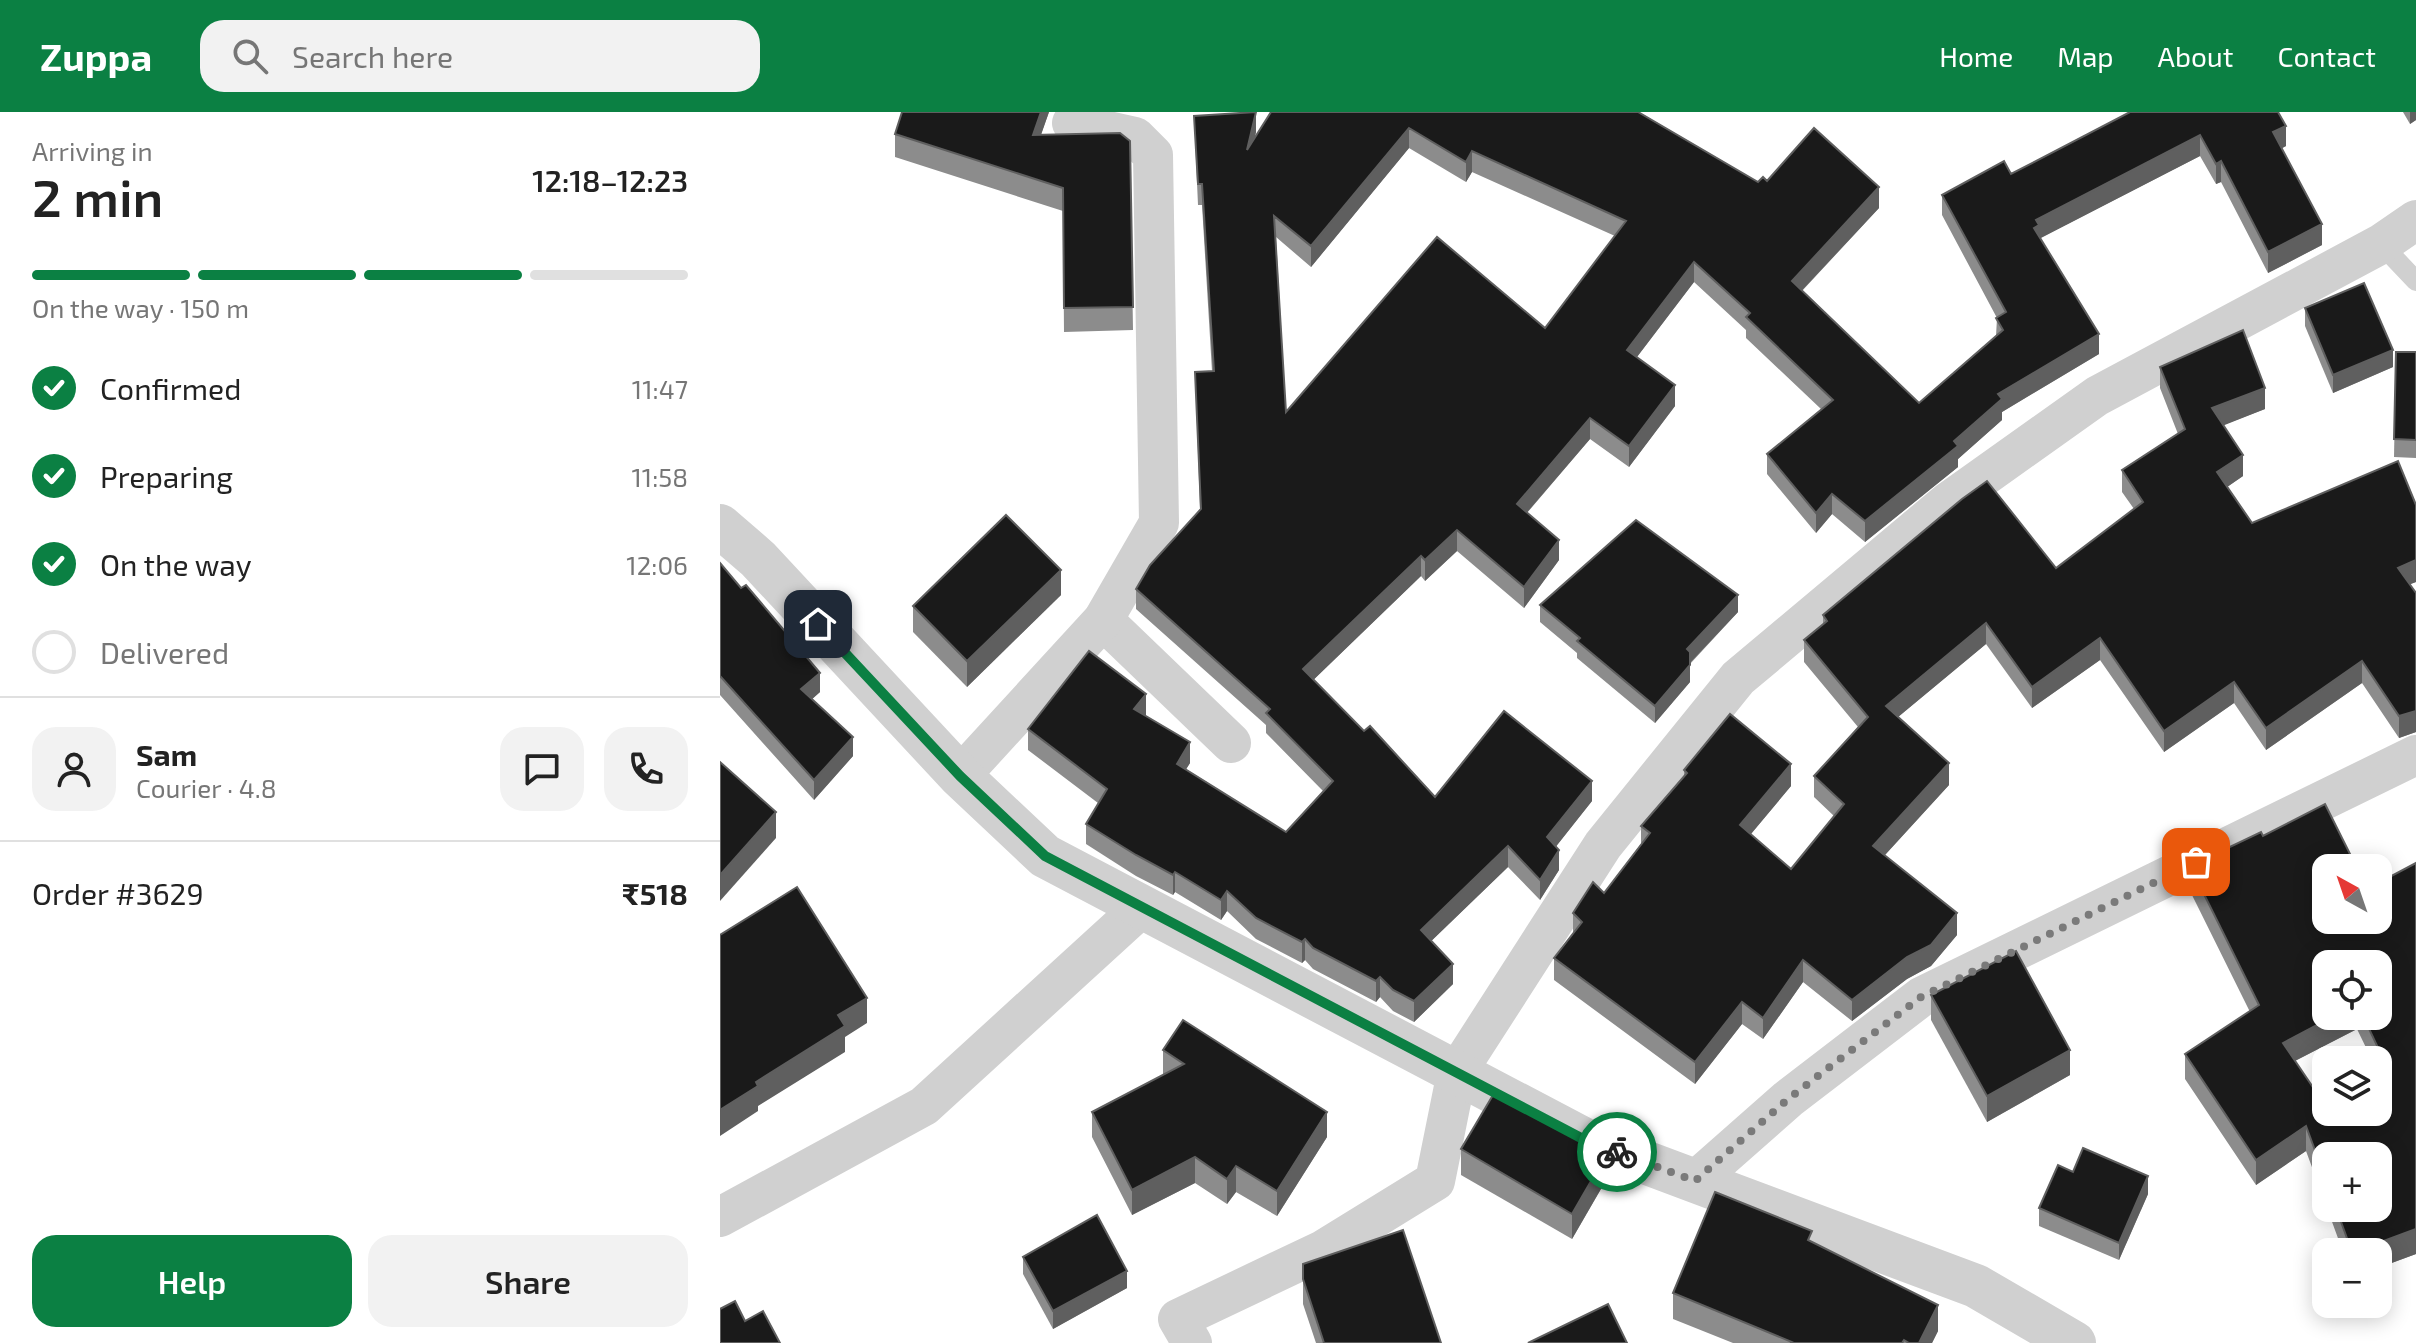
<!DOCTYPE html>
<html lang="en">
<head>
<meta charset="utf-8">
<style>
	body { margin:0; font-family:"Exo 2",sans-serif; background:#f2f2f2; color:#222; height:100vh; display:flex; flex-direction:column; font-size:30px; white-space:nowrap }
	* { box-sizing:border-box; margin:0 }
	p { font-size:26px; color:#767676 }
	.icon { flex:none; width:44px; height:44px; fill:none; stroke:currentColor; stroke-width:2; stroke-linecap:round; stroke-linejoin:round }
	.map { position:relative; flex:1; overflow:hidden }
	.panel { display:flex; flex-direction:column; background:#fff; width:720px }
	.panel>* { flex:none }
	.needle { width:52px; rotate:320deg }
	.fabs { position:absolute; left:1592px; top:742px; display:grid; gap:16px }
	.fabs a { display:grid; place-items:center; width:80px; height:80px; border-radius:16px; background:#fff; box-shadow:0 4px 20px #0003; font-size:40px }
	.pin { position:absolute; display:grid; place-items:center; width:68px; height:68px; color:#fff; margin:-34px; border-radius:16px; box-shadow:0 4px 12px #0006 }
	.courier { position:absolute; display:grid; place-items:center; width:80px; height:80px; margin:-40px; border:6px solid #0b8043; border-radius:50%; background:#fff; color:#222; box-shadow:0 2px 10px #0007 }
	.overview em { font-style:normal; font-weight:600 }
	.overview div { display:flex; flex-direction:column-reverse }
	.overview { display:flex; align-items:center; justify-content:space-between; height:136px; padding:0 32px }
	h1 { font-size:52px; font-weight:600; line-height:60px }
	.bar { display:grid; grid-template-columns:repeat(4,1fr); gap:12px 8px; align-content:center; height:96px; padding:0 32px }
	.bar i { height:10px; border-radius:6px; background:#e0e0e0 }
	.bar .active { background:#0b8043 }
	.bar p { grid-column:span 4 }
	.line { display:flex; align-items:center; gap:20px; padding:0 32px; border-top:2px solid #e0e0e0 }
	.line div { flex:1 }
	.round { display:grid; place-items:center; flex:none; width:84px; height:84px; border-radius:24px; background:#f2f2f2 }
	ol { padding:0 32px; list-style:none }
	li { display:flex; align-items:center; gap:24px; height:88px }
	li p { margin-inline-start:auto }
	li .icon { padding:8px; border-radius:50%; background:#0b8043; color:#fff; stroke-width:4 }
	li:last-child { color:#767676 }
	li i { width:44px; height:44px; border:4px solid #e0e0e0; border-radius:50% }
	.button { display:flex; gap:16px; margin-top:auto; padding:16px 32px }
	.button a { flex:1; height:92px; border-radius:24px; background:#0b8043; color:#fff; font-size:32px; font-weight:600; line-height:92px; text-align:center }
	.button a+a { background:#f2f2f2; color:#222 }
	header { display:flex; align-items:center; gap:48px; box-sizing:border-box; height:112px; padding:0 40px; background:#0b8043; color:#fff }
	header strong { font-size:38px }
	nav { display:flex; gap:44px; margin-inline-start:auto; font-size:28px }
	.search { width:560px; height:72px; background:#f2f2f2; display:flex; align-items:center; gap:20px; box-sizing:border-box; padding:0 28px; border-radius:24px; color:#767676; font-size:30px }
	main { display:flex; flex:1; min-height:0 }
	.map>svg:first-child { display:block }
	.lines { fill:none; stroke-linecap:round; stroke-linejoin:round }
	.service { stroke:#d0d0d0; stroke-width:20 }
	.minor { stroke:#d0d0d0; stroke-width:40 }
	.tertiary { stroke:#d0d0d0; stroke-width:44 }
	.wall { fill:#8c8c8c; fill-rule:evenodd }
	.shaded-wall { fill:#5f5f5f }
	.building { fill:#1a1a1a; stroke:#5f5f5f; stroke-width:2; fill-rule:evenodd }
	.done { stroke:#7a7a7a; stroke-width:8; stroke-dasharray:0 14.4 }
	.route { stroke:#0b8043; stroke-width:10 }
</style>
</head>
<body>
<header>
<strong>Zuppa</strong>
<div class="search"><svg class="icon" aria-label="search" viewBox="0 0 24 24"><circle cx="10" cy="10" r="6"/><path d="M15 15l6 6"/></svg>Search here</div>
<nav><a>Home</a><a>Map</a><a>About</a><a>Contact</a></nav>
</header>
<main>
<section class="panel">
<div class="overview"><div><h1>2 min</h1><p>Arriving in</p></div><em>12:18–12:23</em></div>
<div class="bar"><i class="active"></i><i class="active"></i><i class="active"></i><i></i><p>On the way · 150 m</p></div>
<ol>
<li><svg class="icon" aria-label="check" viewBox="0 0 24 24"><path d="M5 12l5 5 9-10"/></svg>Confirmed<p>11:47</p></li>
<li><svg class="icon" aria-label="check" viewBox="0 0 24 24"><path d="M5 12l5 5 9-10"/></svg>Preparing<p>11:58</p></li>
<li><svg class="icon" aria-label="check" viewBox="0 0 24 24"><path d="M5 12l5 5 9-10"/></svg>On the way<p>12:06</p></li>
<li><i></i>Delivered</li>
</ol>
<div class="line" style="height:144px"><a class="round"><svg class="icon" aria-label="person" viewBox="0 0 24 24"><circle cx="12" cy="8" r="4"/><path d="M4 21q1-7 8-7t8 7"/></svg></a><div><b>Sam</b><p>Courier · 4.8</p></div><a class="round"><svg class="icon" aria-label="chat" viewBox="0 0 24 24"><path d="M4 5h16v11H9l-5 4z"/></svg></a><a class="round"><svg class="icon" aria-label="phone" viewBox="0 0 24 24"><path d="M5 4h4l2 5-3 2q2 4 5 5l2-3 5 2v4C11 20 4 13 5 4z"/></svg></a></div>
<div class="line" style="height:104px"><div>Order #3629</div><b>₹518</b></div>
<div class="button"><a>Help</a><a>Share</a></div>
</section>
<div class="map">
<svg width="1696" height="1231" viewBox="0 0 1696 1231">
	<rect width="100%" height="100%" fill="#fff"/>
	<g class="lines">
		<path class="service" d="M 1661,132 L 1696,169"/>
		<g class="minor">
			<path d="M 383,508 L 511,631"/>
			<path d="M 240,664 L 383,508 L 439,411 L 433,43 L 415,25 L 352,11"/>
			<path d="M 975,1069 L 1068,987 L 1201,885 L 1696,643"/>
			<path d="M 0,1105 L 204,994 L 422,795"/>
			<path d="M 472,1231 L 458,1207 L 603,1138 L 715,1069 L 737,960 L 883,733 L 1018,566 L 1228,390 L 1377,284 L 1661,132 L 1696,108"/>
		</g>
		<path class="tertiary" d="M 0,414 L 38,447 L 240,664 L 325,744 L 863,1027 L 1256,1174 L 1354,1231"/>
	</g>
	<g class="wall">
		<path d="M 182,0 L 329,0 L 321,22 L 410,29 L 413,218 L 344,220 L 343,99 L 175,45 L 175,22 Z"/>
		<path d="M 919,0 L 1038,70 L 1047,69 L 1159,96 L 1082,179 L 1199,291 L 1276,224 L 1277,206 L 1222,103 L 1222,83 L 1291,62 L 1410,0 L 1566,34 L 1562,36 L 1602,133 L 1548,161 L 1501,70 L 1496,72 L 1480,44 L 1320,126 L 1379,242 L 1282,300 L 1282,308 L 1238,347 L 1238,355 L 1145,430 L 1112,402 L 1096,421 L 1047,362 L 1047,342 L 1101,297 L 1026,226 L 1026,218 L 974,170 L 917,245 L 955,294 L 909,355 L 870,327 L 807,401 L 839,448 L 804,496 L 737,439 L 705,469 L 701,464 L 593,568 L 644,619 L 715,685 L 872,689 L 836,734 L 839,758 L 820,788 L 788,755 L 711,829 L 733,872 L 694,910 L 673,899 L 660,885 L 656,890 L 593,857 L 585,848 L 582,851 L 536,827 L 507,799 L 501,808 L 455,780 L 453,783 L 416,764 L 366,732 L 366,712 L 378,691 L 308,638 L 308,617 L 426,603 L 425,604 L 470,651 L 466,657 L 566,720 L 603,679 L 546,621 L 546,613 L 416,497 L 416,477 L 480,397 L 475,260 L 492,259 L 482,93 L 478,93 L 474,4 L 536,20 L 535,25 ZM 689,36 L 746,70 L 752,60 L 895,124 L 825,216 L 566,300 L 556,125 L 591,155 Z"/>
		<path d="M 1683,0 L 1696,0 L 1696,8 L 1690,12 Z"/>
		<path d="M 1585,196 L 1673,255 L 1613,281 L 1585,214 Z"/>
		<path d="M 1676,240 L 1696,240 L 1696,346 L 1674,345 Z"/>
		<path d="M 1440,255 L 1545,297 L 1503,313 L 1523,364 L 1507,375 L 1532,411 L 1696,393 L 1696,470 L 1690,472 L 1696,481 L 1696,620 L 1679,626 L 1642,571 L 1546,638 L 1514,591 L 1444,640 L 1380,548 L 1312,596 L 1266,532 L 1178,605 L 1229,673 L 1165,743 L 1237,823 L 1211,854 L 1187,867 L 1132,909 L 1083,870 L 1043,927 L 1022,912 L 975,972 L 834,868 L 834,846 L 853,821 L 853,801 L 884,781 L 921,732 L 921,714 L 964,665 L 964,658 L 1071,674 L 1031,722 L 1071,757 L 1114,704 L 1094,685 L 1094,664 L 1138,615 L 1084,550 L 1084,528 L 1103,512 L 1103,503 L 1336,456 L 1414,397 L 1402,380 L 1402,358 L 1458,322 L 1440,276 Z"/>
		<path d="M 0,451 L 100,580 L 92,587 L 133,644 L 94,688 L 0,583 Z"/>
		<path d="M 341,483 L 247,575 L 193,520 L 193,494 Z"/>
		<path d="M 820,493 L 1018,500 L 970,552 L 970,570 L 935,611 L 857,546 L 857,541 L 820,510 Z"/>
		<path d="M 1543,724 L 1606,808 L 1696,751 L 1696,1142 L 1658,1156 L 1658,1140 L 1623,1140 L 1607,1096 L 1658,1096 L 1606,1044 L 1606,1093 L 1586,1039 L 1536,1073 L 1465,967 L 1465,942 L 1530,900 L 1470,779 L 1470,754 ZM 1658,852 L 1658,904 L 1606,904 ZM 1637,917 L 1652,948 L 1658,948 L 1658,960 L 1660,964 L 1605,993 L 1575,949 Z"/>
		<path d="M 1211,883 L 1350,963 L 1267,1010 L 1211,908 Z"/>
		<path d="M 443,938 L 607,1025 L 557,1104 L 516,1080 L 507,1092 L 475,1071 L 412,1103 L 372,1025 L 372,1000 L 443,963 Z"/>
		<path d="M 741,1037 L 889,1063 L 852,1127 L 741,1063 Z"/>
		<path d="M 1353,1060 L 1428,1082 L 1399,1148 L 1319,1114 L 1319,1096 Z"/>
		<path d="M 1092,1130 L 1218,1219 L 1212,1231 L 1013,1231 L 953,1207 L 953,1181 Z"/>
		<path d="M 303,1145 L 407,1176 L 333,1217 L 303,1162 Z"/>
		<path d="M 583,1167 L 721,1231 L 596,1231 L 583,1192 Z"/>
	</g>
	<g class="shaded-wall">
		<path d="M 321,0 L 329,0 L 313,46 L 313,23 Z"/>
		<path d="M 536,0 L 536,20 L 527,58 L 527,38 Z"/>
		<path d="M 1690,0 L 1696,0 L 1696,8 L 1690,12 Z"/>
		<path d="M 1566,14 L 1566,34 L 1553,41 L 1553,20 Z"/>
		<path d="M 689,16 L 689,36 L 591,155 L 591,134 Z"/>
		<path d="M 1480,23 L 1480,44 L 1319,127 L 1314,116 L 1316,108 Z"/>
		<path d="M 752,39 L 752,60 L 746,70 L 746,50 Z"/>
		<path d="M 1501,49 L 1501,70 L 1496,72 L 1496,52 Z"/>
		<path d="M 1159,75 L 1159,96 L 1072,189 L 1072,169 Z"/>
		<path d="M 1602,112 L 1602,133 L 1548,161 L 1548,140 Z"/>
		<path d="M 974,150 L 974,170 L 907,258 L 907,238 Z"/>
		<path d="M 1379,222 L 1379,242 L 1282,300 L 1282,308 L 1238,347 L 1238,355 L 1145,430 L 1145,409 L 1234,329 L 1278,282 Z"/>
		<path d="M 1673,238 L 1673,255 L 1613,281 L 1613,263 Z"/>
		<path d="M 955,273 L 955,294 L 909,355 L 909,334 Z"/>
		<path d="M 1545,276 L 1545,297 L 1492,318 L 1492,296 Z"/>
		<path d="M 870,306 L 870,327 L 797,412 L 797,392 Z"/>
		<path d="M 1523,343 L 1523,364 L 1497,382 L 1497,360 Z"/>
		<path d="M 1112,382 L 1112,402 L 1096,421 L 1096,401 Z"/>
		<path d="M 737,418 L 737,439 L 705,469 L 705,448 Z"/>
		<path d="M 839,428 L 839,448 L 804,496 L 804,475 Z"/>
		<path d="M 701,444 L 701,464 L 583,578 L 583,557 Z"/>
		<path d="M 1696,448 L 1696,470 L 1678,477 L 1678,456 Z"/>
		<path d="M 341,458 L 341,483 L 247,575 L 247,549 Z"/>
		<path d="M 1018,483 L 1018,500 L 967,554 L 967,537 Z"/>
		<path d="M 1266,511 L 1266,532 L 1166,615 L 1166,594 Z"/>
		<path d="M 1380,526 L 1380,548 L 1312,596 L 1312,575 Z"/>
		<path d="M 1642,549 L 1642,571 L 1546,638 L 1546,616 Z"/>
		<path d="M 970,553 L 970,570 L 935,611 L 935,594 Z"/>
		<path d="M 100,561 L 100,580 L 81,597 L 81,577 Z"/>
		<path d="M 1514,570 L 1514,591 L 1444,640 L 1444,619 Z"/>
		<path d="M 426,582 L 426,603 L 414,618 L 414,597 Z"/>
		<path d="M 1696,599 L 1696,620 L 1679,626 L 1679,604 Z"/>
		<path d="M 133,625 L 133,644 L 94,688 L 94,668 Z"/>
		<path d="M 470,630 L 470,651 L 457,672 L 457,652 Z"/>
		<path d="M 1229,651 L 1229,673 L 1153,756 L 1153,734 Z"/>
		<path d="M 1071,652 L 1071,674 L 1020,735 L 1020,713 Z"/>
		<path d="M 872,669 L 872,689 L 827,746 L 827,725 Z"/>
		<path d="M 56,700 L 56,726 L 0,789 L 0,763 Z"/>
		<path d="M 788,734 L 788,755 L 701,839 L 701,818 Z"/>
		<path d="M 839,738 L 839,758 L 820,788 L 820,768 Z"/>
		<path d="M 455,760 L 455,780 L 453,783 L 453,763 Z"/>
		<path d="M 507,779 L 507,799 L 501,808 L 501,788 Z"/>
		<path d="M 1237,801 L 1237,823 L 1211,854 L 1187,867 L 1132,909 L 1132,888 Z"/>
		<path d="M 585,827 L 585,848 L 582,851 L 582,830 Z"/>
		<path d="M 1083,848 L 1083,870 L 1043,927 L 1043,906 Z"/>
		<path d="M 733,852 L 733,872 L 694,910 L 694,889 Z"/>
		<path d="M 660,865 L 660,885 L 656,890 L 656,869 Z"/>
		<path d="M 147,886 L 147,911 L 125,925 L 125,940 L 38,994 L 38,999 L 0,1024 L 0,998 L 118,903 Z"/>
		<path d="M 1022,890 L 1022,912 L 975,972 L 975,950 Z"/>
		<path d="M 1614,904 L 1637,904 L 1637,917 L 1563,955 L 1563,931 Z"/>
		<path d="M 1350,938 L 1350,963 L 1267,1010 L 1267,984 Z"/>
		<path d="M 607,1000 L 607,1025 L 557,1104 L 557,1079 Z"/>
		<path d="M 1586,1014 L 1586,1039 L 1536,1073 L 1536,1048 Z"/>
		<path d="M 889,1038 L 889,1063 L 852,1127 L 852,1102 Z"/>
		<path d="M 475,1045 L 475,1071 L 412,1103 L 412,1078 Z"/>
		<path d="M 516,1054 L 516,1080 L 507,1092 L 507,1067 Z"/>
		<path d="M 1428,1064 L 1428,1082 L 1399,1148 L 1399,1131 Z"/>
		<path d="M 1696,1117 L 1696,1142 L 1658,1156 L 1658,1140 L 1634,1140 Z"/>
		<path d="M 407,1159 L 407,1176 L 333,1217 L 333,1199 Z"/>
		<path d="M 1218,1193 L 1218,1219 L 1212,1231 L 1199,1231 Z"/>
	</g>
	<g class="building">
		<path d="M 182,0 L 321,0 L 313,23 L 400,21 L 410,29 L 413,195 L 344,196 L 343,76 L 175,22 Z"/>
		<path d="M 536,0 L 527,38 L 551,0 L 918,0 L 1038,70 L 1043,65 L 1047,69 L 1094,16 L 1159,75 L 1072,169 L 1199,291 L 1283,218 L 1276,206 L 1286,200 L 1222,83 L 1284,49 L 1291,62 L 1410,0 L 1558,0 L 1566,14 L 1553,20 L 1602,112 L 1548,140 L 1501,49 L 1496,52 L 1480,23 L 1316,108 L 1319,113 L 1314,116 L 1379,222 L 1278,282 L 1282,287 L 1234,329 L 1238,334 L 1145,409 L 1112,382 L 1096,401 L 1047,342 L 1113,288 L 1026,205 L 1030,201 L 974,150 L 907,238 L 955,273 L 909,334 L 870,306 L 797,392 L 839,428 L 804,475 L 737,418 L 705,448 L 701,444 L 583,557 L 644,619 L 650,614 L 715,685 L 784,599 L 872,669 L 827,725 L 839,738 L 820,768 L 788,734 L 701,818 L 733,852 L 694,889 L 673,878 L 660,865 L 656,869 L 593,836 L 585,827 L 582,830 L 536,806 L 507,779 L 501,788 L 455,760 L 453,763 L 416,743 L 366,712 L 387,677 L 308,617 L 369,539 L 426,582 L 414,597 L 470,630 L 457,652 L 566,720 L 613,669 L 546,601 L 550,597 L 416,477 L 430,453 L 481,397 L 475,260 L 494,259 L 482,72 L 478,72 L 474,4 ZM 689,16 L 746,50 L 752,39 L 906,109 L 825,216 L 717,125 L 566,300 L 554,104 L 591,134 Z"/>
		<path d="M 1644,171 L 1673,238 L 1613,263 L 1585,196 Z"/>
		<path d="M 1523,218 L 1545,276 L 1492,296 L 1523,343 L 1497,360 L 1532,411 L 1678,349 L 1696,393 L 1696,448 L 1678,456 L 1696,481 L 1696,599 L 1679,604 L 1642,549 L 1546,616 L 1514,570 L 1444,619 L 1380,526 L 1312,575 L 1266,511 L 1166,594 L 1229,651 L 1153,734 L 1237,801 L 1211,833 L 1187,845 L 1132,888 L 1083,848 L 1043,906 L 1022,890 L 975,950 L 834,846 L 862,810 L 853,801 L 873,770 L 884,781 L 930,721 L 921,714 L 967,661 L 964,658 L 1010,602 L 1071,652 L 1020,713 L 1071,757 L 1124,692 L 1094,664 L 1148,605 L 1084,528 L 1107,509 L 1103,503 L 1242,387 L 1267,369 L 1336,456 L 1423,390 L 1402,358 L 1465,317 L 1440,255 Z"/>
		<path d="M 1676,240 L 1696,240 L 1696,328 L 1674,327 Z"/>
		<path d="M 286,403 L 341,458 L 247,549 L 193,494 Z"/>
		<path d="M 916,408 L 1018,483 L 967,537 L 970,540 L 970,553 L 935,594 L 857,529 L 860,526 L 820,493 Z"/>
		<path d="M 0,451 L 21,476 L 26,473 L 100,561 L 81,577 L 133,625 L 94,668 L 0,564 Z"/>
		<path d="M 0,650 L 56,700 L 0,763 Z"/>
		<path d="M 1605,692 L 1637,756 L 1606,756 L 1606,808 L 1658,808 L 1658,771 L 1696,751 L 1696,1117 L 1634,1140 L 1632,1140 L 1616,1096 L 1658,1096 L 1658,1044 L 1606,1044 L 1606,1068 L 1586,1014 L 1536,1048 L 1465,942 L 1539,893 L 1470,754 L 1541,720 L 1543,724 ZM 1606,852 L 1658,852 L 1658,904 L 1643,904 L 1669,959 L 1658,965 L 1658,1000 L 1606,1000 L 1606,992 L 1605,993 L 1563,931 L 1614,904 L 1606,904 Z"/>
		<path d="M 77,775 L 147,886 L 118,903 L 125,914 L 36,970 L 38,974 L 0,998 L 0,823 Z"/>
		<path d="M 1296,839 L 1350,938 L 1267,984 L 1211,883 Z"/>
		<path d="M 463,908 L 607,1000 L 557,1079 L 516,1054 L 507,1067 L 475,1045 L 412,1078 L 372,1000 L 464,952 L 443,938 Z"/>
		<path d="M 773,983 L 851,1024 L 889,1038 L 852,1102 L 741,1037 Z"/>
		<path d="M 1363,1036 L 1428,1064 L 1399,1131 L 1319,1096 L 1338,1053 L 1353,1060 Z"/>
		<path d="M 995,1080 L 1092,1119 L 1088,1128 L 1218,1193 L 1199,1231 L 1189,1231 L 1184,1228 L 1182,1231 L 1071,1231 L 1072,1230 L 953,1181 Z"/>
		<path d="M 377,1103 L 407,1159 L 333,1199 L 303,1145 Z"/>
		<path d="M 683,1118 L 721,1231 L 604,1231 L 583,1167 L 583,1152 Z"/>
		<path d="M 15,1189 L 25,1209 L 43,1199 L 60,1231 L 0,1231 L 0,1197 Z"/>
		<path d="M 888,1192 L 907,1231 L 808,1231 Z"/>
	</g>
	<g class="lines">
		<path class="done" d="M 897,1040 L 975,1069 L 1068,987 L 1201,885 L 1476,750"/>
		<path class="route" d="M 98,512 L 240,664 L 325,744 L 863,1027 L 897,1040"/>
	</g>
</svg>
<div class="fabs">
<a><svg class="needle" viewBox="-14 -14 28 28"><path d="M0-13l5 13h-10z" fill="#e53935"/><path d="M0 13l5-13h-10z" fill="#767676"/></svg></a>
<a><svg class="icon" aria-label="locate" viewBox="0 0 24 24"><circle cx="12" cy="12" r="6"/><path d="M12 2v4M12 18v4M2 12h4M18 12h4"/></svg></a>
<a><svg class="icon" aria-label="layers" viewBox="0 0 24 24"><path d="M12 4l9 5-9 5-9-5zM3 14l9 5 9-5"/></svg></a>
<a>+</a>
<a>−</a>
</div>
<div class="pin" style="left:1476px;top:750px;background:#ea580c"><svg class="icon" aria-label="bag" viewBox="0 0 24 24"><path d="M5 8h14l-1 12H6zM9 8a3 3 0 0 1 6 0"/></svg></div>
<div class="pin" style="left:98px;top:512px;background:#1f2937"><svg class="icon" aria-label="home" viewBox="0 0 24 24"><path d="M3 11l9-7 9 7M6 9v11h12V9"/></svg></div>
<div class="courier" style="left:897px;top:1040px"><svg class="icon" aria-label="bike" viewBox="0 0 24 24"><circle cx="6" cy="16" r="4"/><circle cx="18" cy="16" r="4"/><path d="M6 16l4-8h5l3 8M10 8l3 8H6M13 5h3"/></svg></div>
</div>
</main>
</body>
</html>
